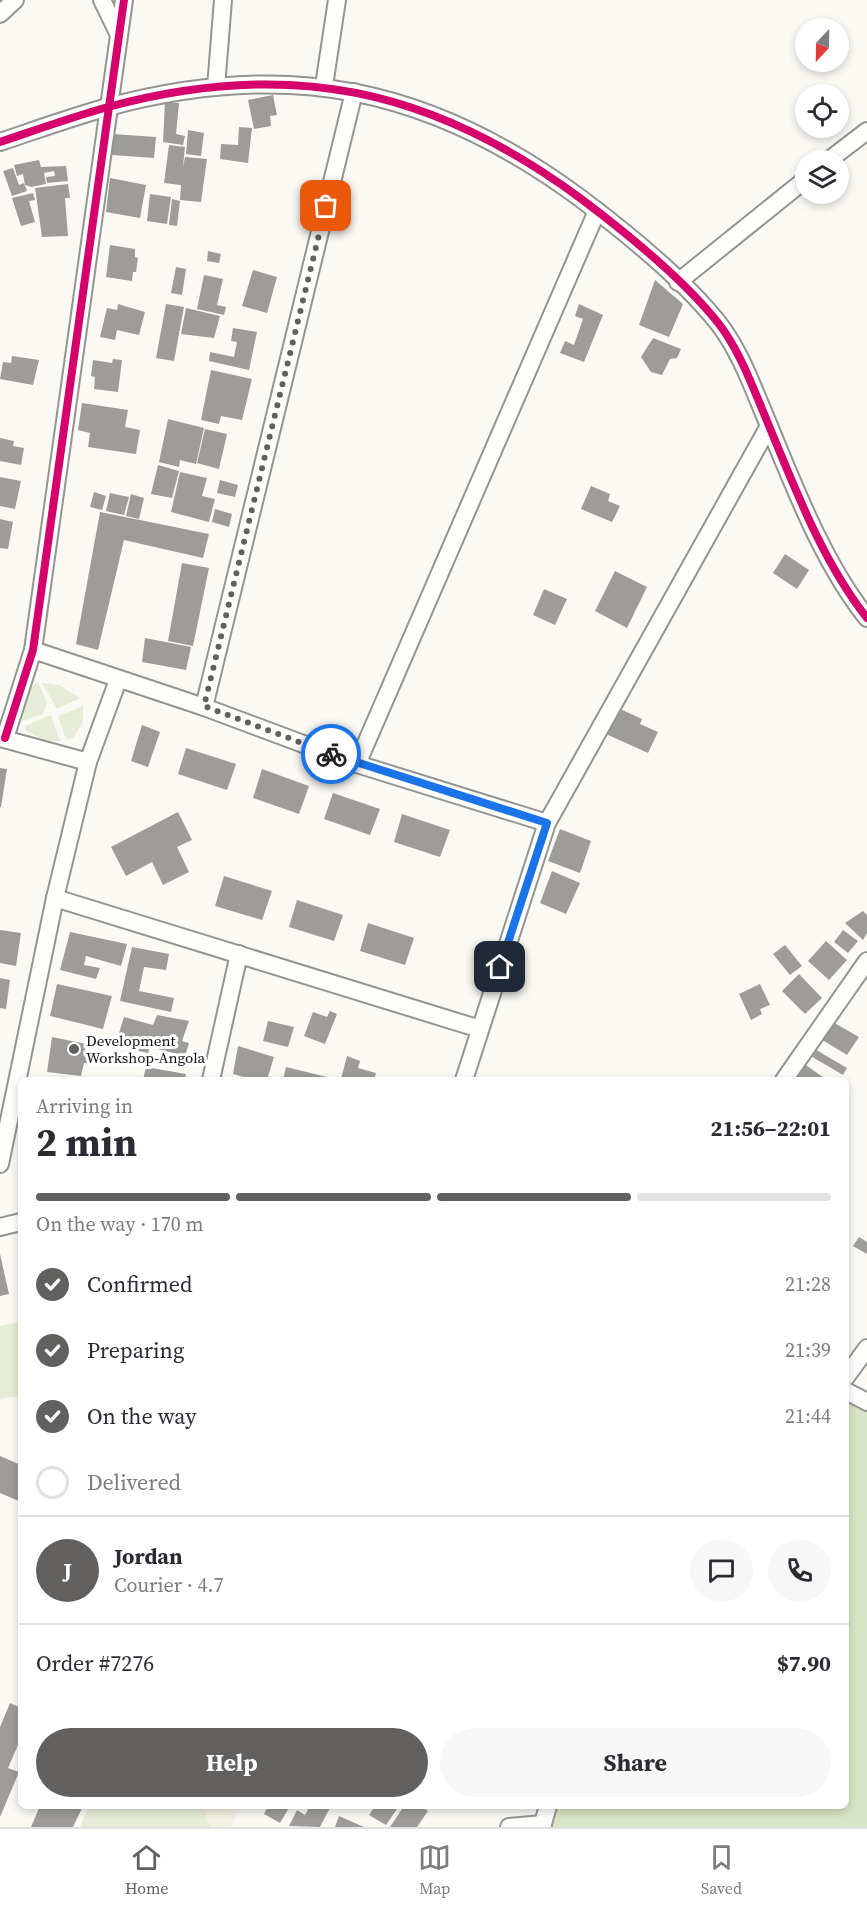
<!DOCTYPE html>
<html lang="en">
<head>
<meta charset="utf-8">
<style>
	body { margin:0; font-family:"Source Serif 4",serif; background:#f7f7f7; color:#2b2b33; height:100vh; display:flex; flex-direction:column; font-size:22px; white-space:nowrap }
	* { box-sizing:border-box; margin:0 }
	p { font-size:20px; color:#7c7c81 }
	.icon { flex:none; width:33px; height:33px; fill:none; stroke:currentColor; stroke-width:2; stroke-linecap:round; stroke-linejoin:round }
	.map { position:relative; flex:1; overflow:hidden }
	.details { position:absolute; left:18px; top:1077px; width:831px; height:732px; display:flex; flex-direction:column; background:#fff; border-radius:9px; box-shadow:0 3px 9px #0003 }
	.details>* { flex:none }
	.needle { width:39px; rotate:202deg }
	.tools { position:absolute; left:795px; top:18px; display:grid; gap:12px }
	.tools a { display:grid; place-items:center; width:54px; height:54px; border-radius:50%; background:#fff; box-shadow:0 3px 9px #0003; font-size:30px }
	.pin { position:absolute; display:grid; place-items:center; width:51px; height:51px; color:#fff; margin:-26px; border-radius:12px; box-shadow:0 3px 9px #0006 }
	.courier { position:absolute; display:grid; place-items:center; width:60px; height:60px; margin:-30px; border:4px solid #1a73e8; border-radius:50%; background:#fff; color:#222; box-shadow:0 2px 8px #0007 }
	.overview em { font-style:normal; font-weight:700 }
	.overview div { display:flex; flex-direction:column-reverse }
	.overview { display:flex; align-items:center; justify-content:space-between; height:102px; padding:0 18px }
	h1 { font-size:39px; font-weight:700; line-height:45px }
	.bar { display:grid; grid-template-columns:repeat(4,1fr); gap:9px 6px; align-content:center; height:72px; padding:0 18px }
	.bar i { height:8px; border-radius:4px; background:#e1e1e2 }
	.bar .active { background:#61605e }
	.bar p { grid-column:span 4 }
	.line { display:flex; align-items:center; gap:15px; padding:0 18px; border-top:2px solid #e1e1e2 }
	.line div { flex:1 }
	.round { display:grid; place-items:center; flex:none; width:63px; height:63px; border-radius:32px; background:#f7f7f7 }
	ol { padding:0 18px; list-style:none }
	li { display:flex; align-items:center; gap:18px; height:66px }
	li p { margin-inline-start:auto }
	li .icon { padding:6px; border-radius:50%; background:#61605e; color:#fff; stroke-width:4 }
	li:last-child { color:#7c7c81 }
	li i { width:33px; height:33px; border:3px solid #e1e1e2; border-radius:50% }
	.cta { display:flex; gap:12px; margin-top:auto; padding:12px 18px }
	.cta a { flex:1; height:69px; border-radius:36px; background:#61605e; color:#fff; font-size:24px; font-weight:700; line-height:69px; text-align:center }
	.cta a+a { background:#f7f7f7; color:#2b2b33 }
	.dock { display:flex; justify-content:space-around; align-items:center; height:84px; border-top:2px solid #e1e1e2; background:#fff; font-size:16px; color:#7c7c81 }
	.dock a { display:grid; justify-items:center; gap:3px }
	.dock .active { color:#61605e }
	.map>svg:first-child { display:block }
	.farmland { fill:#f5f1e2 }
	.green { fill:#e6edd6 }
	.forest { fill:#d8e4c5 }
	.building { fill:#9e9c99 }
	.lines { fill:none; stroke-linecap:round; stroke-linejoin:round }
	.minor-casing { stroke:#949492; stroke-width:20 }
	.minor { stroke:#fefefd; stroke-width:16 }
	.cycleway-casing { stroke:#fff; stroke-width:11 }
	.cycleway { stroke:#d6006c; stroke-width:8 }
	.done { stroke:#61605e; stroke-width:6; stroke-dasharray:0 10.8 }
	.route { stroke:#1a73e8; stroke-width:8 }
	.poi-dot { fill:#61605e; stroke:#fff; stroke-width:2 }
	.labels { text-anchor:middle; dominant-baseline:central; stroke-width:6; stroke-linejoin:round; paint-order:stroke }
	.poi-label { font-size:15px; fill:#0e0e0e; stroke:#fff; text-anchor:start }
</style>
</head>
<body>
<div class="map">
<svg width="867" height="1827" viewBox="0 0 867 1827">
	<rect width="100%" height="100%" fill="#faf9f4"/>
	<path class="farmland" d="M 202,1806 L 239,1806 L 231,1827 L 211,1827 Z"/>
	<g class="green">
		<path d="M 38,682 L 47,703 L 43,714 L 22,721 C 19,707 26,690 38,682 Z"/>
		<path d="M 42,683 L 59,685 L 80,698 L 57,709 Z"/>
		<path d="M 83,706 L 83,722 L 73,738 L 66,739 L 58,716 Z"/>
		<path d="M 51,715 L 60,741 L 46,741 L 26,731 L 25,726 Z"/>
		<path d="M 21,1322 L 21,1396 L 0,1399 L 0,1326 Z"/>
		<path d="M 89,1806 L 202,1806 L 211,1827 L 80,1827 Z"/>
	</g>
	<path class="forest" d="M 854,1395 L 867,1402 L 867,1827 L 550,1827 L 556,1806 L 846,1806 L 846,1406 Z"/>
	<g class="building">
		<path d="M 273,95 L 277,115 L 270,116 L 271,126 L 254,129 L 248,100 Z"/>
		<path d="M 165,102 L 179,103 L 176,134 L 185,136 L 183,145 L 163,142 Z"/>
		<path d="M 239,127 L 252,128 L 248,163 L 220,159 L 221,144 L 238,145 Z"/>
		<path d="M 188,130 L 204,133 L 201,156 L 186,154 Z"/>
		<path d="M 113,134 L 156,137 L 154,158 L 112,155 Z"/>
		<path d="M 169,145 L 185,147 L 183,167 L 185,157 L 207,159 L 201,202 L 180,200 L 181,185 L 164,183 Z"/>
		<path d="M 39,160 L 41,167 L 66,166 L 68,181 L 47,183 L 46,177 L 55,176 L 54,171 L 44,173 L 46,184 L 31,187 L 25,185 L 23,174 L 17,176 L 14,165 Z"/>
		<path d="M 13,168 L 19,185 L 24,183 L 27,191 L 12,196 L 3,171 Z"/>
		<path d="M 110,178 L 146,185 L 140,218 L 106,212 Z"/>
		<path d="M 68,184 L 70,198 L 65,198 L 68,236 L 42,237 L 35,188 Z"/>
		<path d="M 33,193 L 35,200 L 29,201 L 35,222 L 21,226 L 12,198 Z"/>
		<path d="M 150,194 L 171,197 L 167,224 L 147,221 Z"/>
		<path d="M 172,199 L 180,201 L 177,226 L 169,225 Z"/>
		<path d="M 110,245 L 135,249 L 135,257 L 138,258 L 136,272 L 133,272 L 132,281 L 106,277 Z"/>
		<path d="M 208,251 L 221,254 L 219,263 L 207,261 Z"/>
		<path d="M 176,267 L 186,269 L 182,295 L 171,293 Z"/>
		<path d="M 253,270 L 277,277 L 267,313 L 242,306 Z"/>
		<path d="M 204,275 L 223,279 L 217,305 L 226,307 L 224,315 L 197,309 Z"/>
		<path d="M 655,280 L 683,304 L 669,337 L 639,325 Z"/>
		<path d="M 118,304 L 145,312 L 139,335 L 117,330 L 115,340 L 100,337 L 107,308 L 117,310 Z"/>
		<path d="M 166,304 L 184,307 L 174,361 L 156,358 Z"/>
		<path d="M 579,304 L 603,315 L 584,362 L 560,353 L 565,341 L 574,345 L 583,319 L 575,316 Z"/>
		<path d="M 186,308 L 220,316 L 214,338 L 181,334 Z"/>
		<path d="M 233,328 L 257,332 L 249,370 L 209,361 L 210,352 L 234,357 L 237,342 L 231,341 Z"/>
		<path d="M 653,338 L 681,349 L 677,358 L 670,359 L 662,375 L 651,372 L 641,357 Z"/>
		<path d="M 12,356 L 39,360 L 33,385 L 0,379 L 3,362 L 11,363 Z"/>
		<path d="M 113,359 L 122,360 L 118,392 L 94,389 L 95,377 L 91,376 L 93,360 L 112,363 Z"/>
		<path d="M 211,370 L 252,379 L 242,420 L 221,416 L 219,424 L 201,420 Z"/>
		<path d="M 82,403 L 128,410 L 125,427 L 140,430 L 136,454 L 88,447 L 90,433 L 78,430 Z"/>
		<path d="M 168,419 L 204,428 L 196,464 L 180,460 L 179,467 L 159,462 Z"/>
		<path d="M 205,429 L 227,434 L 219,469 L 197,463 Z"/>
		<path d="M 0,438 L 14,441 L 13,446 L 24,448 L 21,465 L 0,461 Z"/>
		<path d="M 158,465 L 179,471 L 172,498 L 151,494 Z"/>
		<path d="M 180,472 L 207,478 L 202,496 L 215,499 L 209,522 L 171,512 Z"/>
		<path d="M 0,477 L 21,481 L 15,509 L 0,506 Z"/>
		<path d="M 220,480 L 238,485 L 235,497 L 217,493 Z"/>
		<path d="M 591,486 L 610,494 L 608,501 L 620,506 L 612,522 L 581,509 Z"/>
		<path d="M 94,492 L 106,496 L 102,510 L 90,507 Z"/>
		<path d="M 110,493 L 129,497 L 124,515 L 106,511 Z"/>
		<path d="M 131,494 L 144,498 L 139,519 L 126,516 Z"/>
		<path d="M 215,509 L 232,514 L 229,527 L 212,522 Z"/>
		<path d="M 100,512 L 209,534 L 203,558 L 124,540 L 98,650 L 76,644 Z"/>
		<path d="M 0,519 L 13,522 L 8,549 L 0,548 Z"/>
		<path d="M 785,554 L 809,570 L 797,589 L 773,573 Z"/>
		<path d="M 182,563 L 209,568 L 193,646 L 168,641 Z"/>
		<path d="M 615,571 L 647,587 L 627,628 L 595,611 Z"/>
		<path d="M 544,589 L 567,599 L 555,625 L 533,615 Z"/>
		<path d="M 145,638 L 191,647 L 186,670 L 142,662 Z"/>
		<path d="M 618,708 L 642,719 L 640,724 L 658,732 L 648,753 L 606,734 Z"/>
		<path d="M 142,725 L 160,732 L 148,767 L 131,761 Z"/>
		<path d="M 186,748 L 236,764 L 227,790 L 178,774 Z"/>
		<path d="M 0,768 L 7,769 L 1,807 L 0,807 Z"/>
		<path d="M 262,769 L 309,786 L 299,814 L 253,798 Z"/>
		<path d="M 333,793 L 380,809 L 370,835 L 324,819 Z"/>
		<path d="M 178,812 L 192,840 L 177,847 L 189,872 L 163,885 L 152,862 L 126,876 L 111,847 Z"/>
		<path d="M 402,814 L 450,830 L 440,857 L 394,842 Z"/>
		<path d="M 560,829 L 591,841 L 580,873 L 548,861 Z"/>
		<path d="M 552,871 L 580,883 L 566,914 L 540,903 Z"/>
		<path d="M 224,876 L 272,891 L 262,920 L 215,906 Z"/>
		<path d="M 297,900 L 343,915 L 334,941 L 289,927 Z"/>
		<path d="M 863,911 L 867,915 L 867,933 L 863,940 L 845,923 Z"/>
		<path d="M 368,923 L 414,938 L 405,965 L 360,951 Z"/>
		<path d="M 0,930 L 21,933 L 16,966 L 0,963 Z"/>
		<path d="M 843,930 L 858,941 L 848,953 L 834,942 Z"/>
		<path d="M 70,932 L 127,944 L 121,966 L 86,956 L 84,965 L 100,968 L 96,979 L 60,970 Z"/>
		<path d="M 826,941 L 847,960 L 829,980 L 808,961 Z"/>
		<path d="M 785,945 L 802,966 L 790,975 L 773,954 Z"/>
		<path d="M 132,947 L 169,954 L 166,970 L 144,967 L 139,991 L 174,998 L 171,1012 L 120,1001 Z"/>
		<path d="M 799,974 L 822,998 L 805,1014 L 782,991 Z"/>
		<path d="M 0,978 L 10,980 L 6,1009 L 0,1008 Z"/>
		<path d="M 57,984 L 112,996 L 103,1029 L 50,1016 Z"/>
		<path d="M 760,984 L 770,1005 L 760,1009 L 762,1014 L 751,1020 L 739,994 Z"/>
		<path d="M 330,1011 L 337,1014 L 325,1044 L 304,1036 L 313,1012 L 327,1017 Z"/>
		<path d="M 157,1015 L 189,1021 L 182,1041 L 189,1043 L 185,1056 L 150,1047 L 148,1053 L 115,1046 L 124,1017 L 153,1025 Z"/>
		<path d="M 268,1021 L 294,1027 L 288,1047 L 263,1041 Z"/>
		<path d="M 831,1021 L 859,1037 L 847,1055 L 819,1038 Z"/>
		<path d="M 52,1037 L 86,1044 L 85,1051 L 95,1053 L 94,1064 L 84,1063 L 81,1076 L 47,1072 Z"/>
		<path d="M 238,1046 L 274,1057 L 267,1080 L 255,1080 L 233,1074 Z"/>
		<path d="M 813,1048 L 847,1068 L 843,1075 L 809,1055 Z"/>
		<path d="M 347,1056 L 360,1061 L 358,1068 L 376,1073 L 374,1080 L 341,1079 Z"/>
		<path d="M 803,1063 L 827,1080 L 791,1080 Z"/>
		<path d="M 146,1067 L 186,1074 L 185,1080 L 143,1080 Z"/>
		<path d="M 286,1067 L 335,1079 L 335,1080 L 283,1080 Z"/>
		<path d="M 859,1237 L 867,1242 L 867,1254 L 853,1246 Z"/>
		<path d="M 0,1254 L 9,1294 L 0,1296 Z"/>
		<path d="M 0,1456 L 21,1465 L 21,1502 L 0,1493 Z"/>
		<path d="M 10,1703 L 21,1708 L 21,1738 L 8,1768 L 19,1772 L 0,1817 L 0,1727 Z"/>
		<path d="M 40,1806 L 83,1806 L 73,1827 L 31,1827 Z"/>
		<path d="M 268,1806 L 290,1806 L 280,1823 L 264,1814 Z"/>
		<path d="M 310,1806 L 331,1806 L 320,1827 L 289,1826 L 297,1810 L 305,1815 Z"/>
		<path d="M 375,1806 L 399,1806 L 386,1825 L 369,1815 Z"/>
		<path d="M 404,1806 L 420,1806 L 428,1811 L 417,1827 L 390,1827 Z"/>
		<path d="M 339,1816 L 364,1827 L 335,1827 Z"/>
	</g>
	<g class="lines">
		<g class="minor-casing">
			<g id="minor">
				<path d="M 102,0 L 119,35"/>
				<path d="M 0,14 L 15,0"/>
				<path d="M 324,86 L 337,0"/>
				<path d="M 216,87 L 223,0"/>
				<path d="M 0,142 C 36,130 72,117 108,107 C 289,58 431,88 580,198 C 624,231 685,281 719,324 C 741,353 753,388 767,421 C 794,486 823,563 867,618"/>
				<path d="M 829,160 L 867,131"/>
				<path d="M 678,282 L 806,179"/>
				<path d="M 33,650 L 204,707 L 357,764 L 547,823"/>
				<path d="M 204,707 L 354,92"/>
				<path d="M 0,738 L 88,762"/>
				<path d="M 5,738 L 33,650 L 124,0"/>
				<path d="M 357,764 L 597,211"/>
				<path d="M 55,898 L 480,1029"/>
				<path d="M 211,1080 L 239,954"/>
				<path d="M 464,1080 L 547,823 L 769,426"/>
				<path d="M 784,1080 L 867,961"/>
				<path d="M 0,1164 L 55,898 L 88,762 L 118,680"/>
				<path d="M 0,1227 L 21,1222"/>
				<path d="M 846,1377 L 867,1348"/>
				<path d="M 846,1391 L 867,1402"/>
				<path d="M 509,1827 L 543,1824"/>
				<path d="M 542,1827 L 548,1806"/>
			</g>
		</g>
		<use href="#minor" class="minor"/>
		<g class="cycleway-casing">
			<g id="cycleway">
				<path d="M 0,142 C 36,130 72,117 108,107 C 289,58 431,88 580,198 C 624,231 685,281 719,324 C 741,353 753,388 767,421 C 794,486 823,563 867,618"/>
				<path d="M 5,738 L 33,650 L 124,0"/>
			</g>
		</g>
		<use href="#cycleway" class="cycleway"/>
	</g>
	<g class="lines">
		<path class="done" d="M 326,206 L 204,706 L 331,754"/>
		<path class="route" d="M 331,754 L 547,823 L 500,967"/>
	</g>
	<circle class="poi-dot" cx="74" cy="1049" r="6"/>
	<g class="labels">
		<g class="poi-label">
			<text x="86" y="1040">Development<tspan x="86" dy="17">Workshop-Angola</tspan></text>
		</g>
	</g>
</svg>
<div class="tools">
<a><svg class="needle" viewBox="-14 -14 28 28"><path d="M0-13l5 13h-10z" fill="#e53935"/><path d="M0 13l5-13h-10z" fill="#7c7c81"/></svg></a>
<a><svg class="icon" aria-label="locate" viewBox="0 0 24 24"><circle cx="12" cy="12" r="6"/><path d="M12 2v4M12 18v4M2 12h4M18 12h4"/></svg></a>
<a><svg class="icon" aria-label="layers" viewBox="0 0 24 24"><path d="M12 4l9 5-9 5-9-5zM3 14l9 5 9-5"/></svg></a>
</div>
<div class="pin" style="left:326px;top:206px;background:#ea580c"><svg class="icon" aria-label="bag" viewBox="0 0 24 24"><path d="M5 8h14l-1 12H6zM9 8a3 3 0 0 1 6 0"/></svg></div>
<div class="pin" style="left:500px;top:967px;background:#1f2937"><svg class="icon" aria-label="home" viewBox="0 0 24 24"><path d="M3 11l9-7 9 7M6 9v11h12V9"/></svg></div>
<div class="courier" style="left:331px;top:754px"><svg class="icon" aria-label="bike" viewBox="0 0 24 24"><circle cx="6" cy="16" r="4"/><circle cx="18" cy="16" r="4"/><path d="M6 16l4-8h5l3 8M10 8l3 8H6M13 5h3"/></svg></div>
<section class="details">
<div class="overview"><div><h1>2 min</h1><p>Arriving in</p></div><em>21:56–22:01</em></div>
<div class="bar"><i class="active"></i><i class="active"></i><i class="active"></i><i></i><p>On the way · 170 m</p></div>
<ol>
<li><svg class="icon" aria-label="check" viewBox="0 0 24 24"><path d="M5 12l5 5 9-10"/></svg>Confirmed<p>21:28</p></li>
<li><svg class="icon" aria-label="check" viewBox="0 0 24 24"><path d="M5 12l5 5 9-10"/></svg>Preparing<p>21:39</p></li>
<li><svg class="icon" aria-label="check" viewBox="0 0 24 24"><path d="M5 12l5 5 9-10"/></svg>On the way<p>21:44</p></li>
<li><i></i>Delivered</li>
</ol>
<div class="line" style="height:108px"><b class="round" style="background:#61605e;color:#fff">J</b><div><b>Jordan</b><p>Courier · 4.7</p></div><a class="round"><svg class="icon" aria-label="chat" viewBox="0 0 24 24"><path d="M4 5h16v11H9l-5 4z"/></svg></a><a class="round"><svg class="icon" aria-label="phone" viewBox="0 0 24 24"><path d="M5 4h4l2 5-3 2q2 4 5 5l2-3 5 2v4C11 20 4 13 5 4z"/></svg></a></div>
<div class="line" style="height:78px"><div>Order #7276</div><b>$7.90</b></div>
<div class="cta"><a>Help</a><a>Share</a></div>
</section>
</div>
<nav class="dock">
<a class="active"><svg class="icon" aria-label="home" viewBox="0 0 24 24"><path d="M3 11l9-7 9 7M6 9v11h12V9"/></svg>Home</a>
<a><svg class="icon" aria-label="map" viewBox="0 0 24 24"><path d="M3 6l6-2 6 2 6-2v14l-6 2-6-2-6 2zM9 4v14M15 6v14"/></svg>Map</a>
<a><svg class="icon" aria-label="saved" viewBox="0 0 24 24"><path d="M7 4h10v16l-5-4-5 4z"/></svg>Saved</a>
</nav>
</body>
</html>
